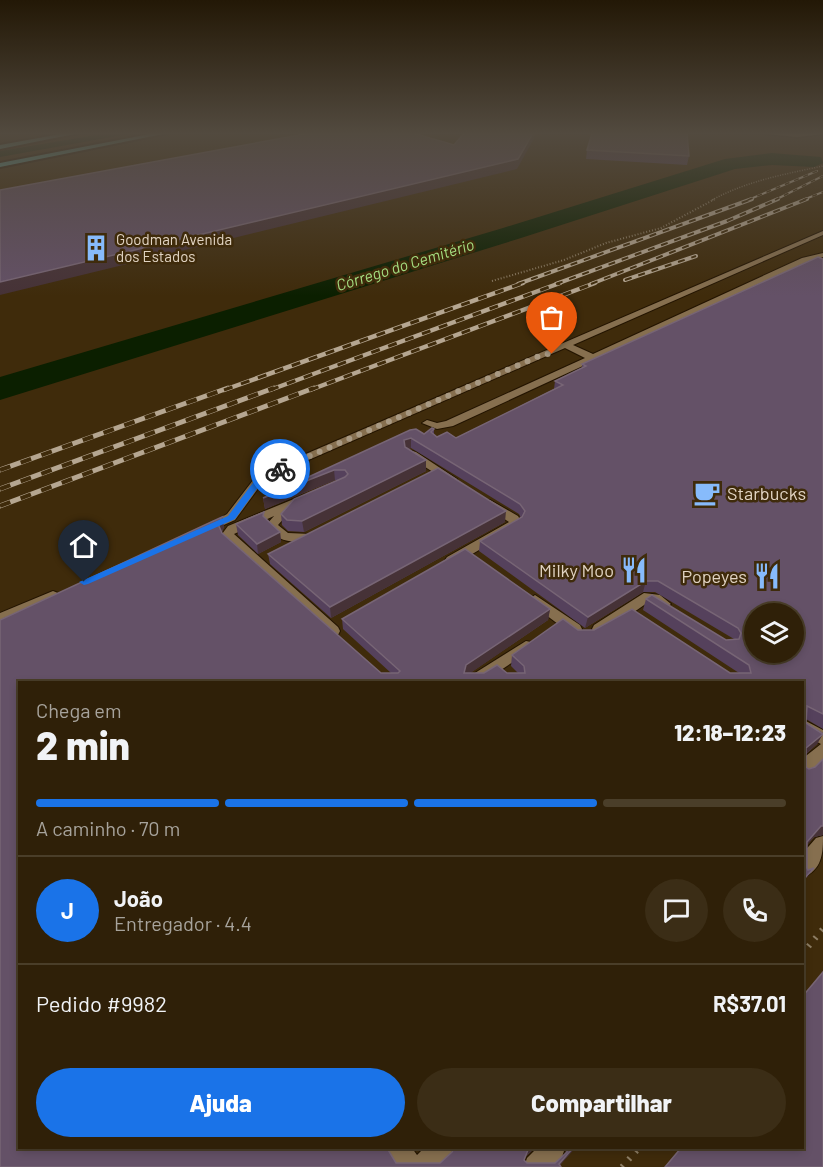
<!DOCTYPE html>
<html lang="pt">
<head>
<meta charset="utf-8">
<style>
	body { margin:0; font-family:Barlow,sans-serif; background:#3b2d16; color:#f1f3f6; height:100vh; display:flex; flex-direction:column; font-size:22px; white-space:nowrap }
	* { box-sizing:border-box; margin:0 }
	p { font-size:20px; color:#a7a39c }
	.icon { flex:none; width:33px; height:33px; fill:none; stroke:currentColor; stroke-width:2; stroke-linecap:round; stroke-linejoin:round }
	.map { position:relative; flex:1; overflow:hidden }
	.panel { position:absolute; left:18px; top:681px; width:786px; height:468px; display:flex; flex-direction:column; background:#2f2008; border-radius:0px; box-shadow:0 3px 9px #0003,0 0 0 2px #4a3e29 }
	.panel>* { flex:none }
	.controls { position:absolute; left:744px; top:603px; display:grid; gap:12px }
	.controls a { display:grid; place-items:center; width:60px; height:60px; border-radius:50%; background:#2f2008; box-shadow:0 3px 9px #0003,0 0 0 2px #4a3e29; font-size:30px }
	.pin { position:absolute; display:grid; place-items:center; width:51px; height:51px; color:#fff; margin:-62px -26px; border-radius:50% 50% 50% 0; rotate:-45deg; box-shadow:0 0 6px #0007 }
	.pin .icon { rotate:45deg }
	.courier { position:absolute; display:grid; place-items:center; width:60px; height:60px; margin:-30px; border:4px solid #1a73e8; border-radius:50%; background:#fff; color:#222; box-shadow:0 2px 8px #0007 }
	.headline em { font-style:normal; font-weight:800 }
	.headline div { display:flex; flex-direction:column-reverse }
	.headline { display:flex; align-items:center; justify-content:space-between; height:102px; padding:0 18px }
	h1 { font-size:39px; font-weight:800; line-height:45px }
	.bar { display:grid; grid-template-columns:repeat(4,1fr); gap:9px 6px; align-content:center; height:72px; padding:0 18px }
	.bar i { height:8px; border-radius:4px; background:#4a3e29 }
	.bar .selected { background:#1a73e8 }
	.bar p { grid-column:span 4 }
	.line { display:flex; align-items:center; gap:15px; padding:0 18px; border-top:2px solid #4a3e29 }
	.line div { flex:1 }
	.round { display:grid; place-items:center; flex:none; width:63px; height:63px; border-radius:32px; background:#3b2d16 }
	.button { display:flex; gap:12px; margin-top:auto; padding:12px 18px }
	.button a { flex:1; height:69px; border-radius:36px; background:#1a73e8; color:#fff; font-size:24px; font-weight:800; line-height:69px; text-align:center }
	.button a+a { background:#3b2d16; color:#f1f3f6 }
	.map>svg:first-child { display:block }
	.water { fill:#0b1f00 }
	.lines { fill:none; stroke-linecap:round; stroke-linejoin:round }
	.river { fill:#0b1f00; fill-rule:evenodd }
	.service-casing { stroke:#231400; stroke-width:2 }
	.minor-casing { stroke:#231400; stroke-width:3 }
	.trunk-casing { stroke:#231400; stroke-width:4 }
	.path-far2 { stroke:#8d7d64; stroke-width:1.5; stroke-dasharray:1 1.5; stroke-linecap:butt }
	.path-far1 { stroke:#8d7d64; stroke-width:2; stroke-dasharray:1 2; stroke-linecap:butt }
	.path { stroke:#8d7d64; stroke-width:6; stroke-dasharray:2 8; stroke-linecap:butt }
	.service { fill:#866f4f; fill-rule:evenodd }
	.minor { fill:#866f4f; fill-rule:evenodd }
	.trunk { fill:#58a7a0; fill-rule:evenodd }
	.rail-far3-casing { stroke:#b5a691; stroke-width:2 }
	.rail-far2-casing { stroke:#b5a691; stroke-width:4 }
	.rail-far1-casing { stroke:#b5a691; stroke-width:4.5 }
	.rail-casing { stroke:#b5a691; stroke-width:5 }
	.rail-far3 { stroke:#3f2b0b; stroke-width:1.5; stroke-dasharray:5; stroke-linecap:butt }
	.rail-far2 { stroke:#3f2b0b; stroke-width:2; stroke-dasharray:7; stroke-linecap:butt }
	.rail-far1 { stroke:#3f2b0b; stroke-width:3; stroke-dasharray:9; stroke-linecap:butt }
	.rail { stroke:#3f2b0b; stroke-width:4; stroke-dasharray:11; stroke-linecap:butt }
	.wall { fill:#55415c; fill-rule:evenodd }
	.shaded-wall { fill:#463237 }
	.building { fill:#645167; stroke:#776575; stroke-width:1.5; fill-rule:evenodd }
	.route { fill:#1a73e8 }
	.done { stroke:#a89983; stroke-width:6; stroke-dasharray:0 10.8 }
	.labels { text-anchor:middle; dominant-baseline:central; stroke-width:5; stroke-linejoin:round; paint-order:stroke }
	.far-poi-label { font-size:15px; fill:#e1d4c3; stroke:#3f2b0b; text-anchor:start }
	.far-water-label { font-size:16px; font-style:italic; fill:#a4de81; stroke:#3f2b0b }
	.poi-label { font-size:18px; fill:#e1d4c3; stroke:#3f2b0b; text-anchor:end }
</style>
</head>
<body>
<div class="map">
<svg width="823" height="1167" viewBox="0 0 823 1167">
	<rect width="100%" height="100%" fill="#3f2b0b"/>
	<path class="water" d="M 109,133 L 134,133 L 0,157 L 0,151 Z"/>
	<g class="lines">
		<path class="river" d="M 772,153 L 821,157 L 823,163 L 814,167 L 772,165 L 735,169 L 521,238 L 0,400 L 0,377 L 503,228 L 725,159 Z"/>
		<g class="service-casing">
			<g id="service">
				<path d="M 823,231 L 823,235 L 573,345 L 593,354 L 802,258 L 823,253 L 823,257 L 808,262 L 453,426 L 437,429 L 422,423 L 427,420 L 437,423 L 446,421 L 585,358 L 565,348 L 265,479 L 235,520 L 208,532 L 202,528 L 227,514 L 257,475 Z"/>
				<path d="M 412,451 L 416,452 L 457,479 L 455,481 L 447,481 L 408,456 L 406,454 Z"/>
				<path d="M 306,494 L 312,498 L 294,507 L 278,525 L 288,533 L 311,534 L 313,537 L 311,540 C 293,544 276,542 266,525 L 274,516 L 234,534 L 338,627 L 340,631 L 338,635 L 328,635 L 226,542 L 222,534 L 228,526 Z"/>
				<path d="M 490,500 L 518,516 L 522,523 L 520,526 L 457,563 L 447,563 L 445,560 L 447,557 L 509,522 L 486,507 L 484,504 Z"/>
				<path d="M 53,591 L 58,593 L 60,596 L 58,599 L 0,624 L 0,613 Z"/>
				<path d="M 644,593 L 660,595 L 671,604 L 664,609 L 652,603 L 647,603 L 604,633 L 594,633 L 592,629 L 594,625 Z"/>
				<path d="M 535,595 L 580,625 L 582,629 L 580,633 L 570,633 L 530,603 L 528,600 Z"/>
				<path d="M 526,641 L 531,642 L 533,646 L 531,650 L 483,682 L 465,682 L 467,678 Z"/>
				<path d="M 802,719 L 823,730 L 823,761 L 808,776 L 802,778 L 802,759 L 821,744 L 802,734 Z"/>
				<path d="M 823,836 C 823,854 822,870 802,878 L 802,854 L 816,838 Z"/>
				<path d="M 386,1148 L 412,1148 L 417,1155 L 424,1148 L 453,1148 L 450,1157 L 439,1167 L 396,1167 Z"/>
				<path d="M 537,1148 L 565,1148 L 562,1157 L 552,1167 L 524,1167 L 527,1158 Z"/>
			</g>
		</g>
		<g class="minor-casing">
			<path id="minor" d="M 756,133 L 823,133 L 823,134 L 797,137 Z"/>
		</g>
		<g class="trunk-casing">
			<g id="trunk">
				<path d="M 66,133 L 79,133 L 0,149 L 0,145 Z"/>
				<path d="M 155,133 L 168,133 L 0,167 L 0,163 Z"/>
			</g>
		</g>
		<path class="path-far2" d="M 712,200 C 747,181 785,174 823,166"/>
		<path class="path-far1" d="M 492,281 L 564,260 L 606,243 L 661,228 L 715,199"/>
		<g class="path">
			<path d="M 802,954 L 823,929"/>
			<path d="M 622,1167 L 639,1148"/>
		</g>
		<use href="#service" class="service"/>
		<use href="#minor" class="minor"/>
		<use href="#trunk" class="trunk"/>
		<g class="rail-far3-casing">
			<g id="rail-far3">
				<path d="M 748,200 L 817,171"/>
				<path d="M 775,200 L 823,176"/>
				<path d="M 803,200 L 823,192"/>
			</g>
		</g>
		<g class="rail-far2-casing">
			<g id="rail-far2">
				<path d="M 625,280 L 696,256"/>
				<path d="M 518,284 L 752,199"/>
				<path d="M 556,284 L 727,221 L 778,199"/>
				<path d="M 591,284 L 807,199"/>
			</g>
		</g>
		<g class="rail-far1-casing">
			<g id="rail-far1">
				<path d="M 224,390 L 523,283"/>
				<path d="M 270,390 L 560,283"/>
				<path d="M 310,390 L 595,283"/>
			</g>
		</g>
		<g class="rail-casing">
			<g id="rail">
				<path d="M 0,470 L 228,388"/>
				<path d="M 0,489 L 274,388"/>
				<path d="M 0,506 L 314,388"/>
			</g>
		</g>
		<use href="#rail-far3" class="rail-far3"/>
		<use href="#rail-far2" class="rail-far2"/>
		<use href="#rail-far1" class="rail-far1"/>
		<use href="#rail" class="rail"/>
	</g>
	<g class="wall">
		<path d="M 587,150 L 689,156 L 687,165 L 586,159 Z"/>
		<path d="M 818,257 L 823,259 L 823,729 L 806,719 L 806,723 L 823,733 L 817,744 L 806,754 L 806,767 L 809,769 L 815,767 L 823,759 L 823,835 L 814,837 L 807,845 L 807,868 L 808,870 L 814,868 L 802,883 L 802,682 L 20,682 L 20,1148 L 387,1148 L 396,1163 L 440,1163 L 452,1152 L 454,1148 L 535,1148 L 526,1156 L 524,1160 L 527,1163 L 555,1163 L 565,1154 L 567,1148 L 575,1148 L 560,1165 L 561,1167 L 0,1167 L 0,620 L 222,517 L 224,527 L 222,532 L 222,533 L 381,673 L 391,673 L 343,629 L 342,619 L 465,549 L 550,609 L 548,620 L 470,673 L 484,673 L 497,665 L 507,673 L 518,673 L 511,666 L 512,655 L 563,619 L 578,630 L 594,630 L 632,609 L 730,673 L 739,673 L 643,610 L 646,599 L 652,595 L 726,640 L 734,639 L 655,592 L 643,592 L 585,628 L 479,551 L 480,541 L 521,518 L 519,514 L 411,448 L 408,449 L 426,460 L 426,471 L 304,532 L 288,531 L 282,525 L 281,514 L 294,499 L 338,480 L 335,480 L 265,509 L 263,498 L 410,430 L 416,429 L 424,434 L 432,428 L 434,429 L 434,434 L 437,437 L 447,432 L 456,438 L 554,389 L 555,381 L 582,368 L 582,364 ZM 754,614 L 794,614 L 794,652 L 754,652 Z"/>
		<path d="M 265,518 L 280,532 L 281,542 L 258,554 L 238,535 L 236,524 Z"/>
		<path d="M 505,522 L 331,618 L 270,564 L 268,554 Z"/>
	</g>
	<g class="shaded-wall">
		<path d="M 533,133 L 537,133 L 517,169 L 0,295 L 0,282 Z"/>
		<path d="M 411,438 L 411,448 L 404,450 L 404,440 Z"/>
		<path d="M 426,460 L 426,471 L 304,532 L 302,521 Z"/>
		<path d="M 334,470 L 335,480 L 265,509 L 263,498 Z"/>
		<path d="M 506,511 L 505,522 L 331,618 L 330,607 Z"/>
		<path d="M 222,517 L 224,527 L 220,535 L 218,524 Z"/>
		<path d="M 280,532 L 281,542 L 258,554 L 257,544 Z"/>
		<path d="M 646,581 L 643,592 L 585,628 L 588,617 Z"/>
		<path d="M 550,609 L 548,620 L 466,676 L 464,673 L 466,665 Z"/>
		<path d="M 823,734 L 817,744 L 802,757 L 806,748 Z"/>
		<path d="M 821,826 L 823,826 L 823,835 L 814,837 L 802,850 L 807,842 Z"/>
		<path d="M 530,1148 L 535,1148 L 525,1156 L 528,1150 Z"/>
		<path d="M 573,1148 L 575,1148 L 558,1167 L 559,1164 Z"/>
	</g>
	<g class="building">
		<path d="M 310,133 L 413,133 L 454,145 L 464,133 L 533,133 L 518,159 L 0,282 L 0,190 Z"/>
		<path d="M 592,133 L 687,133 L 689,156 L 587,150 Z"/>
		<path d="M 818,257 L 823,259 L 823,714 L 807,706 L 806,723 L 823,734 L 806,748 L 806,767 L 809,769 L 815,767 L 823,759 L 823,826 L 821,826 L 807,842 L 807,868 L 808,870 L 814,868 L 802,881 L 802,682 L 20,682 L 20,1148 L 387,1148 L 396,1163 L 440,1163 L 452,1152 L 454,1148 L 530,1148 L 528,1150 L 524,1160 L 527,1163 L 555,1163 L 567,1152 L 568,1148 L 573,1148 L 559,1164 L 561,1167 L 0,1167 L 0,620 L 222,517 L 218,524 L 222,533 L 381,673 L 398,673 L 400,671 L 342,619 L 465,549 L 550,609 L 466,665 L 464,673 L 484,673 L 497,665 L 507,673 L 525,673 L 524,666 L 512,655 L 563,619 L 578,630 L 594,630 L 632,609 L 730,673 L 751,673 L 749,665 L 646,599 L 652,595 L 726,640 L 739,639 L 741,633 L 738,628 L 658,581 L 646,581 L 588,617 L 480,541 L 522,517 L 525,511 L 520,504 L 411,438 L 404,440 L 405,447 L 426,460 L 302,521 L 287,520 L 281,514 L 294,499 L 345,477 L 348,474 L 345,470 L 334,470 L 263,498 L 410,430 L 416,429 L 424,434 L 432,428 L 434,429 L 431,432 L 437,437 L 447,432 L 456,438 L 563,385 L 555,381 L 586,366 L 582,364 ZM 754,614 L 794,614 L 794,652 L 754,652 Z"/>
		<path d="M 438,468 L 506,511 L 330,607 L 268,554 Z"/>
		<path d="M 264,512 L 263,516 L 280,532 L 257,544 L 236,524 Z"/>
		<path d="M 823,972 L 823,1167 L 665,1167 L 681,1148 L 802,1148 L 802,997 Z"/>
	</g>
	<linearGradient id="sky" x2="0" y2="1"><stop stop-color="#231806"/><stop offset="0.45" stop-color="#524a3f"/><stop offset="1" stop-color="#524a3f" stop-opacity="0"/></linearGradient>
	<rect width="823" height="296" fill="url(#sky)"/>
	<path class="route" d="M 277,467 L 284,469 L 264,479 L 235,519 L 88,584 L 84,585 L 79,582 L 228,516 L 258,476 Z"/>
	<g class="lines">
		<path class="done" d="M 280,469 L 544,354 L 552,354"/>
	</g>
	<defs>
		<g id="building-bare" transform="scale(2.07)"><path d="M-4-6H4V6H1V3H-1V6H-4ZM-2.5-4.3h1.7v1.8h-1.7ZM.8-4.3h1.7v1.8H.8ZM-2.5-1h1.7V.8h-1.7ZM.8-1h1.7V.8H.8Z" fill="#87bbfb" stroke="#3f2b0b" stroke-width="2.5" paint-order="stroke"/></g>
		<g id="cafe-bare" transform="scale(2.07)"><path d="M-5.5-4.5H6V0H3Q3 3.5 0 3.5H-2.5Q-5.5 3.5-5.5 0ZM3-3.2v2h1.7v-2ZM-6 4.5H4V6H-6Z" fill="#87bbfb" stroke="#3f2b0b" stroke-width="2.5" paint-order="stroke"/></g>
		<g id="restaurant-bare" transform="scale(2.07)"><path d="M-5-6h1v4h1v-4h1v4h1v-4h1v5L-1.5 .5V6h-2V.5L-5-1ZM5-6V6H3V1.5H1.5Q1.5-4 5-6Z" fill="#87bbfb" stroke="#3f2b0b" stroke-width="2.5" paint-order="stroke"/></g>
	</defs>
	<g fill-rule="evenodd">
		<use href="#building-bare" x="96" y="248"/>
		<use href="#cafe-bare" x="707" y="493"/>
		<use href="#restaurant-bare" x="634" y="570"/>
		<use href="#restaurant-bare" x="767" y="576"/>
	</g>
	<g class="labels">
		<g class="far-poi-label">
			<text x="116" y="239">Goodman Avenida<tspan x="116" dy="17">dos Estados</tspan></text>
		</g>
		<g class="far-water-label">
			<text transform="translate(405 264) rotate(-17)">Córrego do Cemitério</text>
		</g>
		<g class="poi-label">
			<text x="727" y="493" text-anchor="start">Starbucks</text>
			<text x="614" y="570">Milky Moo</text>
			<text x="747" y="576">Popeyes</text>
		</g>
	</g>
</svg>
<div class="controls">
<a><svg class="icon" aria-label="layers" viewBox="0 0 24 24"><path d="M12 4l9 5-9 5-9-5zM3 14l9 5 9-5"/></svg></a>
</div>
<div class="pin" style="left:552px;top:354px;background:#ea580c"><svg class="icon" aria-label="bag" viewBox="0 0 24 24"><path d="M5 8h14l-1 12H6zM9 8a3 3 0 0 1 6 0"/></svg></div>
<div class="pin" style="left:84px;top:582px;background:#1f2937"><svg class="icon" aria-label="home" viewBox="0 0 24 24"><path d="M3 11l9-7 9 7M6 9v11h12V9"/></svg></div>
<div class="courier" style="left:280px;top:469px"><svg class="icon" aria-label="bike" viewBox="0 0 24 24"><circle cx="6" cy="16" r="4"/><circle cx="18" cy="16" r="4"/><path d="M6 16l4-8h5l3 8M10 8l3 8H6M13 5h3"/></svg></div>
<section class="panel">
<div class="headline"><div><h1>2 min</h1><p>Chega em</p></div><em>12:18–12:23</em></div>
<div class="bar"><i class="selected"></i><i class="selected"></i><i class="selected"></i><i></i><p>A caminho · 70 m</p></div>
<div class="line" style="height:108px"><b class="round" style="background:#1a73e8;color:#fff">J</b><div><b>João</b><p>Entregador · 4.4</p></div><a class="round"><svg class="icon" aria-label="chat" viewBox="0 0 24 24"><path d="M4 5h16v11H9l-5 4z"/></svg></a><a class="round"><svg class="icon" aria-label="phone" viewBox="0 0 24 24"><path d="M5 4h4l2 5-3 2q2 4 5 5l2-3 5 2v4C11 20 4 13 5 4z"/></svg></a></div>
<div class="line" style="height:78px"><div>Pedido #9982</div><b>R$37.01</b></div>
<div class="button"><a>Ajuda</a><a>Compartilhar</a></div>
</section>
</div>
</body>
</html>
